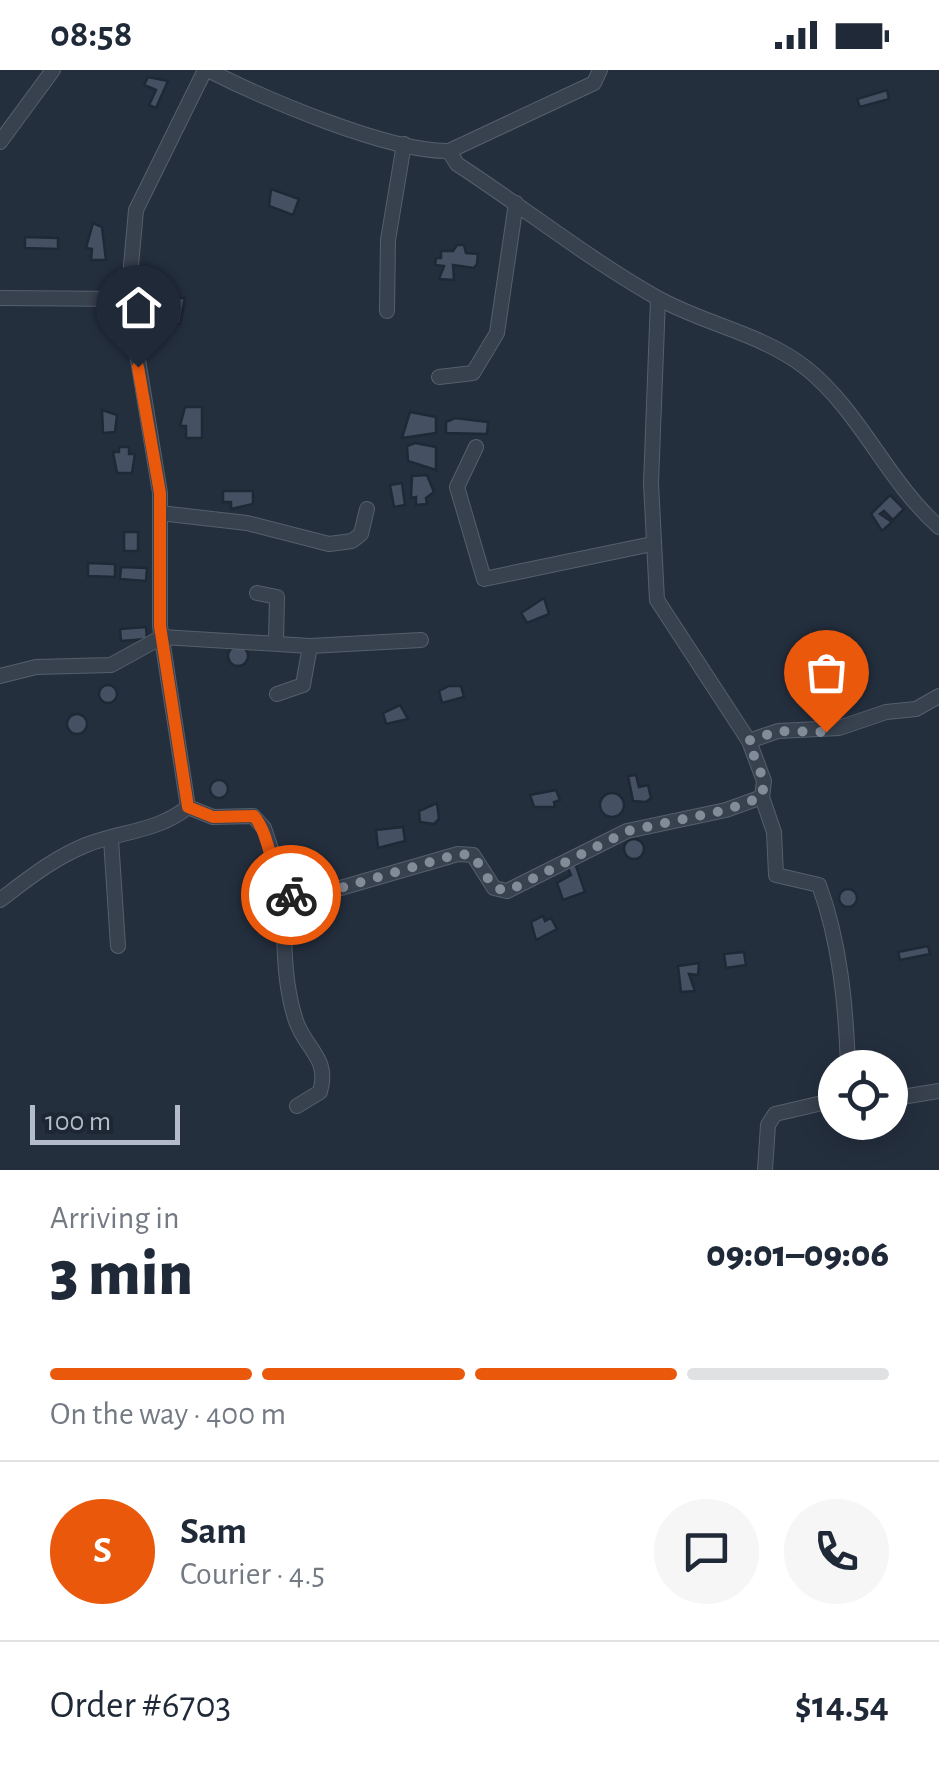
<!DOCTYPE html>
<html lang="en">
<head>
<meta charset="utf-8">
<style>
	body { margin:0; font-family:"Alegreya Sans",sans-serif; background:#f6f6f7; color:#1f2937; height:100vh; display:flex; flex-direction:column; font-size:38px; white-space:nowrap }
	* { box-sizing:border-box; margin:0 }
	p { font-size:32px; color:#747a83 }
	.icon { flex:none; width:55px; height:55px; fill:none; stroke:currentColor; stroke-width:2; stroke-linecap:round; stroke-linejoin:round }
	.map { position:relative; height:1100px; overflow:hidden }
	.side { display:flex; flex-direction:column; background:#fff; flex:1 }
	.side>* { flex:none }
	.fabs { position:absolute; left:818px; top:980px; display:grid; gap:20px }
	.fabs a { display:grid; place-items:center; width:90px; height:90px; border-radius:50%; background:#fff; box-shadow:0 5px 25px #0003; font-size:50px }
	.scale { position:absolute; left:30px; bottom:25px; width:150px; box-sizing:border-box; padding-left:10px; border:5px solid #b4bcc9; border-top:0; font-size:28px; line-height:35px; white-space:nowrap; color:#b4bcc9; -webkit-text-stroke:8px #1d2633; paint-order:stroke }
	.pin { position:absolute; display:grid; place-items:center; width:85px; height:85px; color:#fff; margin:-102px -42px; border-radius:50% 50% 50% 0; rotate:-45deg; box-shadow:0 0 10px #0007 }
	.pin .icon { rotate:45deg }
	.courier { position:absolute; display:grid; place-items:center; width:100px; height:100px; margin:-50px; border:8px solid #ea580c; border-radius:50%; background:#fff; color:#222; box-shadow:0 2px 12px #0007 }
	.summary em { font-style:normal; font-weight:800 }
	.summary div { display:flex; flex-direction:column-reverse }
	.summary { display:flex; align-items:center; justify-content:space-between; height:170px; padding:0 50px }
	h1 { font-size:65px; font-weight:800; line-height:75px }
	.bar { display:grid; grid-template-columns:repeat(4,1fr); gap:15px 10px; align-content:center; height:120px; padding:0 50px }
	.bar i { height:12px; border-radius:8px; background:#e0e1e3 }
	.bar .on { background:#ea580c }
	.bar p { grid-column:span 4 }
	.line { display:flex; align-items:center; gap:25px; padding:0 50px; border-top:2px solid #e0e1e3 }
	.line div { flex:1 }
	.round { display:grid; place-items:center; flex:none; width:105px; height:105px; border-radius:52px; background:#f6f6f7 }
	.status { display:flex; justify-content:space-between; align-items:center; height:70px; padding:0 50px; background:#fff; direction:ltr }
	.status svg { height:28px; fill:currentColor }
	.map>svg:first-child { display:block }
	.building { fill:#455162; stroke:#1f2835; stroke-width:2.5 }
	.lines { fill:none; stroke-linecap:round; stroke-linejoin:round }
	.minor-casing { stroke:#565f6c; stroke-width:16 }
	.minor { stroke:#38414e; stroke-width:14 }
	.done { stroke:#828b98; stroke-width:10; stroke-dasharray:0 18 }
	.route { stroke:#ea580c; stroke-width:12 }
</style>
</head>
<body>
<div class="status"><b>08:58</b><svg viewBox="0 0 49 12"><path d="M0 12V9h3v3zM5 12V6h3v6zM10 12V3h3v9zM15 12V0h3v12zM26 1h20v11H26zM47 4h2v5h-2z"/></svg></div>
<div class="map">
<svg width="939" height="1100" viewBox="0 0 939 1100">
	<rect width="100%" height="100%" fill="#242f3e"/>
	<g class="building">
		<path d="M 148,7 L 168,11 L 156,38 L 149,35 L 156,20 L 144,15 Z"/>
		<path d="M 887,20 L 889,29 L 860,37 L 857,29 Z"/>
		<path d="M 271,119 L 299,129 L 293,145 L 269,136 Z"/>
		<path d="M 93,153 L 102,157 L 106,190 L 91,190 L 92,179 L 86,178 Z"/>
		<path d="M 25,167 L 58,168 L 58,179 L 25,178 Z"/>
		<path d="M 457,175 L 464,175 L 466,183 L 478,184 L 477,194 L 474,198 L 453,195 L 454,210 L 439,209 L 444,196 L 435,195 L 436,188 L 441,188 L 441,181 L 453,181 Z"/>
		<path d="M 164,228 L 185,228 L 180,254 L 164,254 Z"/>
		<path d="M 185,337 L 202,337 L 202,368 L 186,368 L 186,356 L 180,356 Z"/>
		<path d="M 102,340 L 117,345 L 115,362 L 103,363 Z"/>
		<path d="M 410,342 L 436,347 L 436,363 L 402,368 Z"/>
		<path d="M 455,348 L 488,352 L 487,364 L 446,363 L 446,352 Z"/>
		<path d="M 415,373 L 436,377 L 436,400 L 408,391 L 407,376 Z"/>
		<path d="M 119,377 L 129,377 L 129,384 L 135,384 L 132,403 L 117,403 L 113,382 L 119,382 Z"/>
		<path d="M 427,405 L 434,422 L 426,428 L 427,434 L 416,435 L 416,427 L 411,428 L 412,406 Z"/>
		<path d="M 402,413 L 405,435 L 394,437 L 390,415 Z"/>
		<path d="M 223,421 L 253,421 L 253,434 L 231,439 L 231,432 L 223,432 Z"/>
		<path d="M 890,425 L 904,439 L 893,450 L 884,441 L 880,444 L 892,452 L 882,461 L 871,444 Z"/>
		<rect x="124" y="462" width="14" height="19"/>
		<path d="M 88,493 L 115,494 L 115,507 L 88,506 Z"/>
		<path d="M 121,497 L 147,498 L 146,511 L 120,509 Z"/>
		<path d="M 544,528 L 549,544 L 527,553 L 521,543 Z"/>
		<path d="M 146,557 L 147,569 L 121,571 L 120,559 Z"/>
		<circle cx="238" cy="586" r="10"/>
		<circle cx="108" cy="624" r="9"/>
		<path d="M 449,616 L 461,616 L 464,627 L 442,633 L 439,621 Z"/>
		<path d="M 400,635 L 408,649 L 386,654 L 383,643 Z"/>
		<circle cx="77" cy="654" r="10"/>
		<path d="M 636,705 L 639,717 L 648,715 L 651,728 L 646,732 L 633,731 L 628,706 Z"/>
		<circle cx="219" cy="719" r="9"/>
		<path d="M 556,720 L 560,730 L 554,732 L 555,737 L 534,737 L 530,725 Z"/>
		<circle cx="612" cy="735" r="12"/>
		<path d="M 437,733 L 439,749 L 434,754 L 420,752 L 419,741 Z"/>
		<path d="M 403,757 L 405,771 L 378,778 L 376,760 Z"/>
		<circle cx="634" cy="779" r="10"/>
		<path d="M 575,793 L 585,822 L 563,830 L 557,813 L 571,805 L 567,796 Z"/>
		<path d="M 301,799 L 303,815 L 292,819 L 286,803 Z"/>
		<circle cx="848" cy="828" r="9"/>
		<path d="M 543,846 L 545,851 L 551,848 L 557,859 L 536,870 L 531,852 Z"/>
		<path d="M 928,876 L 930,884 L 900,890 L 898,882 Z"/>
		<path d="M 744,882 L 746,895 L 726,898 L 724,884 Z"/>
		<path d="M 699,893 L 698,905 L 689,904 L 695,921 L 681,922 L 678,896 Z"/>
	</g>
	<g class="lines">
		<g class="minor-casing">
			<g id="minor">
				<path d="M 205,0 L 136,140 L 128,229 L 160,423 L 160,556 L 188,737 L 213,747 L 253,746 L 264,758 L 286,823 L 306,828 L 458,784 L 473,785 L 494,818 L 507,821 L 627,761 L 726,740 L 762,727 L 764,711 L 749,671 L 657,530 L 651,413 L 658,229"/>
				<path d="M 208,0 C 263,28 388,82 449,81 L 457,94 C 523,137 586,187 654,226 C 702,254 762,263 806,298 C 860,341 887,411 939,457"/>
				<path d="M 0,72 L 53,0"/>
				<path d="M 449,81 L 594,13 L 600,0"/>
				<path d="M 0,228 L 128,229"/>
				<path d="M 387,241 L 388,170 L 404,74"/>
				<path d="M 439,307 L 473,303 L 497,263 L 516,133"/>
				<path d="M 476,377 L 457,417 L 484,509 L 652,474"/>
				<path d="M 160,443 L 247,453 L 329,474 L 352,471 L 361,464 L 367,439"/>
				<path d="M 257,523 L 277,527 L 276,571"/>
				<path d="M 0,606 L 36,597 L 111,595 L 162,567 L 310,576 L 421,570"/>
				<path d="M 277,624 L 303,615 L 310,576"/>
				<path d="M 749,671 L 778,661 L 839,658 L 886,642 L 916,639 L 939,626"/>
				<path d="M 762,727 L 774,762 L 776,805 L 819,815 C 840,872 846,936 848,998"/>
				<path d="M 111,769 L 118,876"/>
				<path d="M 286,823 C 283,863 283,912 296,951 C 306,980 330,988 320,1022 L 297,1036"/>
				<path d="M 0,830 C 28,809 52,789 86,775 C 121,761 157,762 188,737"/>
				<path d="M 890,1029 L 939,1021"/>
				<path d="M 765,1100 L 768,1055 L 775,1044 L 835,1030"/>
			</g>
		</g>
		<use href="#minor" class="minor"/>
	</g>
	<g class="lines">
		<path class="done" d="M 291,825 L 306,828 L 458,784 L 473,785 L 494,818 L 508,821 L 628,761 L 726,740 L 762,727 L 764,711 L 748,671 L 778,661 L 826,662"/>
		<path class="route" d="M 138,297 L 160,423 L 160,556 L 188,737 L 213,747 L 254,746 C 273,769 268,807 291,825"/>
	</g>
</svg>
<div class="fabs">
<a><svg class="icon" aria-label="locate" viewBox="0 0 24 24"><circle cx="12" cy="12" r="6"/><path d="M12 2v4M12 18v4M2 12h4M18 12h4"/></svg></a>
</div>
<div class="scale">100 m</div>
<div class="pin" style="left:826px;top:662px;background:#ea580c"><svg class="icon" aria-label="bag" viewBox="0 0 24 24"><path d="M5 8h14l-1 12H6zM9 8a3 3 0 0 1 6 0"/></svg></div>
<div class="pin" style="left:138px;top:297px;background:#1f2937"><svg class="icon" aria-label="home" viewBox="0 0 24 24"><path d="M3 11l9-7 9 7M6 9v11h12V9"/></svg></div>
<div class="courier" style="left:291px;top:825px"><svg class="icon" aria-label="bike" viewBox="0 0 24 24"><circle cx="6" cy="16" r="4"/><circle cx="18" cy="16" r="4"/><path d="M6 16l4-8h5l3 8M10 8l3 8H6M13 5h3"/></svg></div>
</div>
<section class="side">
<div class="summary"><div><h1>3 min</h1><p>Arriving in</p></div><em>09:01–09:06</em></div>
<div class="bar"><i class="on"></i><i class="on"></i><i class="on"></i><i></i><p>On the way · 400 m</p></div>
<div class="line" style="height:180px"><b class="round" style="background:#ea580c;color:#fff">S</b><div><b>Sam</b><p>Courier · 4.5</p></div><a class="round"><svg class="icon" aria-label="chat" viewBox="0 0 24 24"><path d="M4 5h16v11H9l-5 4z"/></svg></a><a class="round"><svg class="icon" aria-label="phone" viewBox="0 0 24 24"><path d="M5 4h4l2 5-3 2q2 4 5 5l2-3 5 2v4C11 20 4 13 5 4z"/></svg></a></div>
<div class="line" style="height:130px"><div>Order #6703</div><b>$14.54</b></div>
</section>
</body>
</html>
